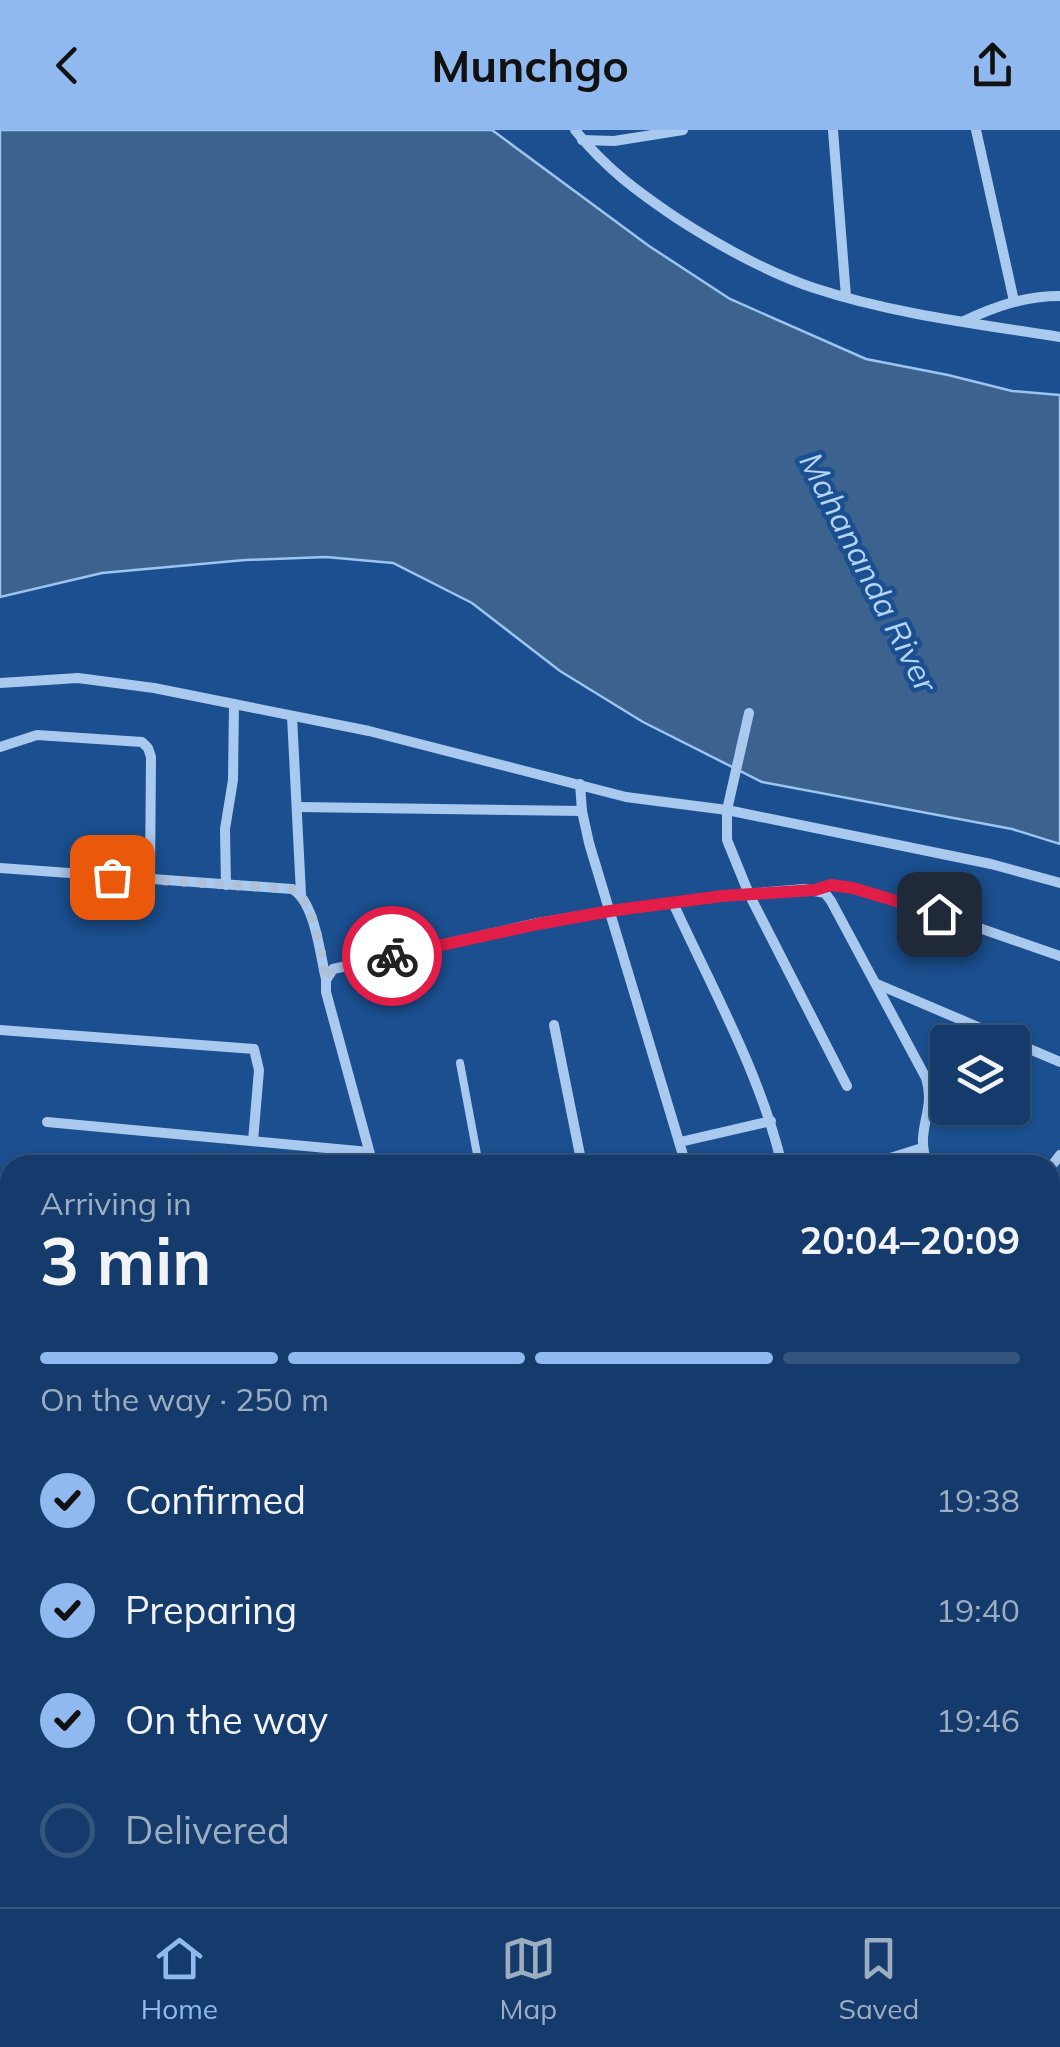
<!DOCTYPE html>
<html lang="en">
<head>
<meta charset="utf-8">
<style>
	body { margin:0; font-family:Mulish,sans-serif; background:#1d4271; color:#f1f3f6; height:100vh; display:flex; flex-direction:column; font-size:38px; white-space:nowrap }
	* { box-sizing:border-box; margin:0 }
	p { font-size:32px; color:#9dadc1 }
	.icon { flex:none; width:55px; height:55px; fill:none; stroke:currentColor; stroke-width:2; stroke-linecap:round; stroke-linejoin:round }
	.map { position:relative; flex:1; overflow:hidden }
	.details { position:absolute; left:0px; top:1025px; width:1060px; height:752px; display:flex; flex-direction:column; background:#143b6b; border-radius:30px 30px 0 0; box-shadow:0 2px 8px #0004,0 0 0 2px #33557e }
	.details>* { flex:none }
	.fabs { position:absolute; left:930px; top:895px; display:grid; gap:20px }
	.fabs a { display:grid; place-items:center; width:100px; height:100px; border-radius:10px; background:#143b6b; box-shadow:0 2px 8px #0004,0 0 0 2px #33557e; font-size:50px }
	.pin { position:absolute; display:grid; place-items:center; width:85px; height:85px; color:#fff; margin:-42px; border-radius:20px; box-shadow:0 5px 15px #0006 }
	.courier { position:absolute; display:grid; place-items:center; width:100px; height:100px; margin:-50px; border:8px solid #e11d48; border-radius:50%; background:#fff; color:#222; box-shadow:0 2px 12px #0007 }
	.overview em { font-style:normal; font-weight:700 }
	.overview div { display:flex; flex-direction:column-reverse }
	.overview { display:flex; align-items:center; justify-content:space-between; height:170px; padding:0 40px }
	h1 { font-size:65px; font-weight:700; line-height:75px }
	.bar { display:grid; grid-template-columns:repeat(4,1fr); gap:15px 10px; align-content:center; height:120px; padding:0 40px }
	.bar i { height:12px; border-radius:8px; background:#33557e }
	.bar .selected { background:#90b9f0 }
	.bar p { grid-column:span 4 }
	ol { padding:0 40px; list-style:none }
	li { display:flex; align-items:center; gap:30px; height:110px }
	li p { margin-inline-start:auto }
	li .icon { padding:10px; border-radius:50%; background:#90b9f0; color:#111; stroke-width:4 }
	li:last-child { color:#9dadc1 }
	li i { width:55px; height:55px; border:5px solid #33557e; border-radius:50% }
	header { display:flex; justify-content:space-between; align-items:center; height:130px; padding:0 40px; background:#90b9f0; color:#111; font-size:45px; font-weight:700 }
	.tabs { display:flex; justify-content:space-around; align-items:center; height:140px; border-top:2px solid #33557e; background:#143b6b; font-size:28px; color:#9dadc1 }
	.tabs a { display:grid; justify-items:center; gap:5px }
	.tabs .selected { color:#90b9f0 }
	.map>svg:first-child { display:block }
	.water { fill:#3c6290; stroke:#9cc4f0; stroke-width:2.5 }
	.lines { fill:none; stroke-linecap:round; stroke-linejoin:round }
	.stream { stroke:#9cc4f0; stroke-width:5 }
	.lane { stroke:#a9c9ee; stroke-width:8 }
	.street { stroke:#a9c9ee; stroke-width:10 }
	.done { stroke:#afc1d8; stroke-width:10; stroke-dasharray:0 18 }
	.route { stroke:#e11d48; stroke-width:12 }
	.labels { text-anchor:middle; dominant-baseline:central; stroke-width:9; stroke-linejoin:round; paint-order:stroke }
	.water-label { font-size:32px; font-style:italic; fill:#b5d3f5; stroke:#1b4f8f }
</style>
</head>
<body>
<header><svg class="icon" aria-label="back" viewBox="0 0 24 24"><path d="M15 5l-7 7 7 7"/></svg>Munchgo<svg class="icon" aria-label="share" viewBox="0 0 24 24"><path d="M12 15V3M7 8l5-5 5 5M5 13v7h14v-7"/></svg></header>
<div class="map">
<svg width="1060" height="1777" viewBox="0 0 1060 1777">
	<rect width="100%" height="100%" fill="#1b4f8f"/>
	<path class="water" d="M 0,0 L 492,0 L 649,116 L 730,169 L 866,229 L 948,245 L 1012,261 L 1060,265 L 1060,714 L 1012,699 L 762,652 L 643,592 L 560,541 L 472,473 L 393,433 L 326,427 L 245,430 L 102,443 L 0,467 Z"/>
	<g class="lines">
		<g class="stream">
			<path d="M 0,1225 L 10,1223"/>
			<path d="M 1050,1352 L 1060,1352"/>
			<path d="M 0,1727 L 10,1724"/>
			<path d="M 92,1768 L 105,1777"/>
			<path d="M 530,1777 L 540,1768"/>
		</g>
		<path class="lane" d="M 460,933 L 479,1035"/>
		<g class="street">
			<path d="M 575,0 C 605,38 638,62 678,89 C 720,116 766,142 814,158 C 893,184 978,194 1060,207"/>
			<path d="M 833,0 L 846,167"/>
			<path d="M 976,0 L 1014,171"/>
			<path d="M 582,10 L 614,11 L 683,0"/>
			<path d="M 964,191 C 996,176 1025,166 1060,166"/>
			<path d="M 0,553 L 78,548 L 154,558 L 369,601 L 626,667 L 727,680 L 991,734 L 1060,753"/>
			<path d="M 749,583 L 727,680 L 727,710 L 749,764 L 847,956"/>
			<path d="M 292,586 L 301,764"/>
			<path d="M 0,617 L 37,605 L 142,612 L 148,618 L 151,627 L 150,750"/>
			<path d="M 580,654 L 582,681 L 589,713 L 686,1035"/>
			<path d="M 299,677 L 582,681"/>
			<path d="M 0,738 L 292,759 C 315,771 320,825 326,849"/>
			<path d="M 226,755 L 225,699 L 233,650 L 234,574"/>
			<path d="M 818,759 L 831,755 L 853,758 L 939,784 L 1060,826"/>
			<path d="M 673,773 C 712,858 760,943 782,1035"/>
			<path d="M 877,854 L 1060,932"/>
			<path d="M 554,895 L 582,1035"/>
			<path d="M 0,900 L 254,919 L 259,940 L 253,1011"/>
			<path d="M 47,992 L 369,1022"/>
			<path d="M 680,1012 L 771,991"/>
			<path d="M 373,1035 L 326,862 L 326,850 L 333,839 L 538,793 L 610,781 L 722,766 L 804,759 L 825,763 L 831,771 L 926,948 C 937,982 913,1000 928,1035"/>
			<path d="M 868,1035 L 922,1018"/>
			<path d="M 1050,1038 L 1060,1025"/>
			<path d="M 1050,1051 L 1060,1073"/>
			<path d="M 1050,1223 L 1060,1224"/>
			<path d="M 1050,1289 L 1060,1285"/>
			<path d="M 0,1300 L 10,1298"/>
			<path d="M 0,1373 L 10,1423"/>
			<path d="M 0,1437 L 10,1435"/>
			<path d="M 1050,1453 L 1060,1450"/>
			<path d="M 0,1607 L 10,1604"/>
			<path d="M 1050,1701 L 1060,1711"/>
			<path d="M 217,1768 L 222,1777"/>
			<path d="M 349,1768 L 350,1777"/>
			<path d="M 276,1777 L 303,1768"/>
			<path d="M 462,1777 L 475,1768"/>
			<path d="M 588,1777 L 605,1768"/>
		</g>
	</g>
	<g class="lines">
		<path class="done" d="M 112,747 L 292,759 C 315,771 321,826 326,850 L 333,839 L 392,826"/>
		<path class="route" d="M 392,826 L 538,794 L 610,781 L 722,766 L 815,760 L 831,755 L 853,758 L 939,784"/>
	</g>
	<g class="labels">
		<g class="water-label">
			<text transform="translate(869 442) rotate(63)">Mahananda River</text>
		</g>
	</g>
</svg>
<div class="fabs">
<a><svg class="icon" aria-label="layers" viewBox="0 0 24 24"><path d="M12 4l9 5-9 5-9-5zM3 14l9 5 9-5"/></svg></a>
</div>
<div class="pin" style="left:112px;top:747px;background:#ea580c"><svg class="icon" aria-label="bag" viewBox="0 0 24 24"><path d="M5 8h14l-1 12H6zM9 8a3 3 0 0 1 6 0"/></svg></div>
<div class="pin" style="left:939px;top:784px;background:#1f2937"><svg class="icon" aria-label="home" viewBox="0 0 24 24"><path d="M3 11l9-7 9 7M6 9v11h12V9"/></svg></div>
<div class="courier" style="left:392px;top:826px"><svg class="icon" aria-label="bike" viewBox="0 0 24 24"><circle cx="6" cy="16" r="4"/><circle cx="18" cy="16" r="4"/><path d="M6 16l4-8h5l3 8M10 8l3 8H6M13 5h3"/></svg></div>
<section class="details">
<div class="overview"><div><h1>3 min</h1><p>Arriving in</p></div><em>20:04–20:09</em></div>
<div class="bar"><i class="selected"></i><i class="selected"></i><i class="selected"></i><i></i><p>On the way · 250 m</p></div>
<ol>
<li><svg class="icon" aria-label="check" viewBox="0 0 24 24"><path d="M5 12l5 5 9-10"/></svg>Confirmed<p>19:38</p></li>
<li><svg class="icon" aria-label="check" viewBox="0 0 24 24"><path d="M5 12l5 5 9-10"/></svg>Preparing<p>19:40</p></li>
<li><svg class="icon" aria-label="check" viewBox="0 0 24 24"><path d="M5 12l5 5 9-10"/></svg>On the way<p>19:46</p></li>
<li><i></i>Delivered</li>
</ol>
</section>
</div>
<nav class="tabs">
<a class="selected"><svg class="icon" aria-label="home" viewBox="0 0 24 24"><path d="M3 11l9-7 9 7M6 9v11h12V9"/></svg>Home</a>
<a><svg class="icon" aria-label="map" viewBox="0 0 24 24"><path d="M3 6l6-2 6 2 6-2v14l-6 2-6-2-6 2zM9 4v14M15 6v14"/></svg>Map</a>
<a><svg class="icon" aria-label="saved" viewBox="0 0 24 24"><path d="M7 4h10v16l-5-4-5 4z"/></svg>Saved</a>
</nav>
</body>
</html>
